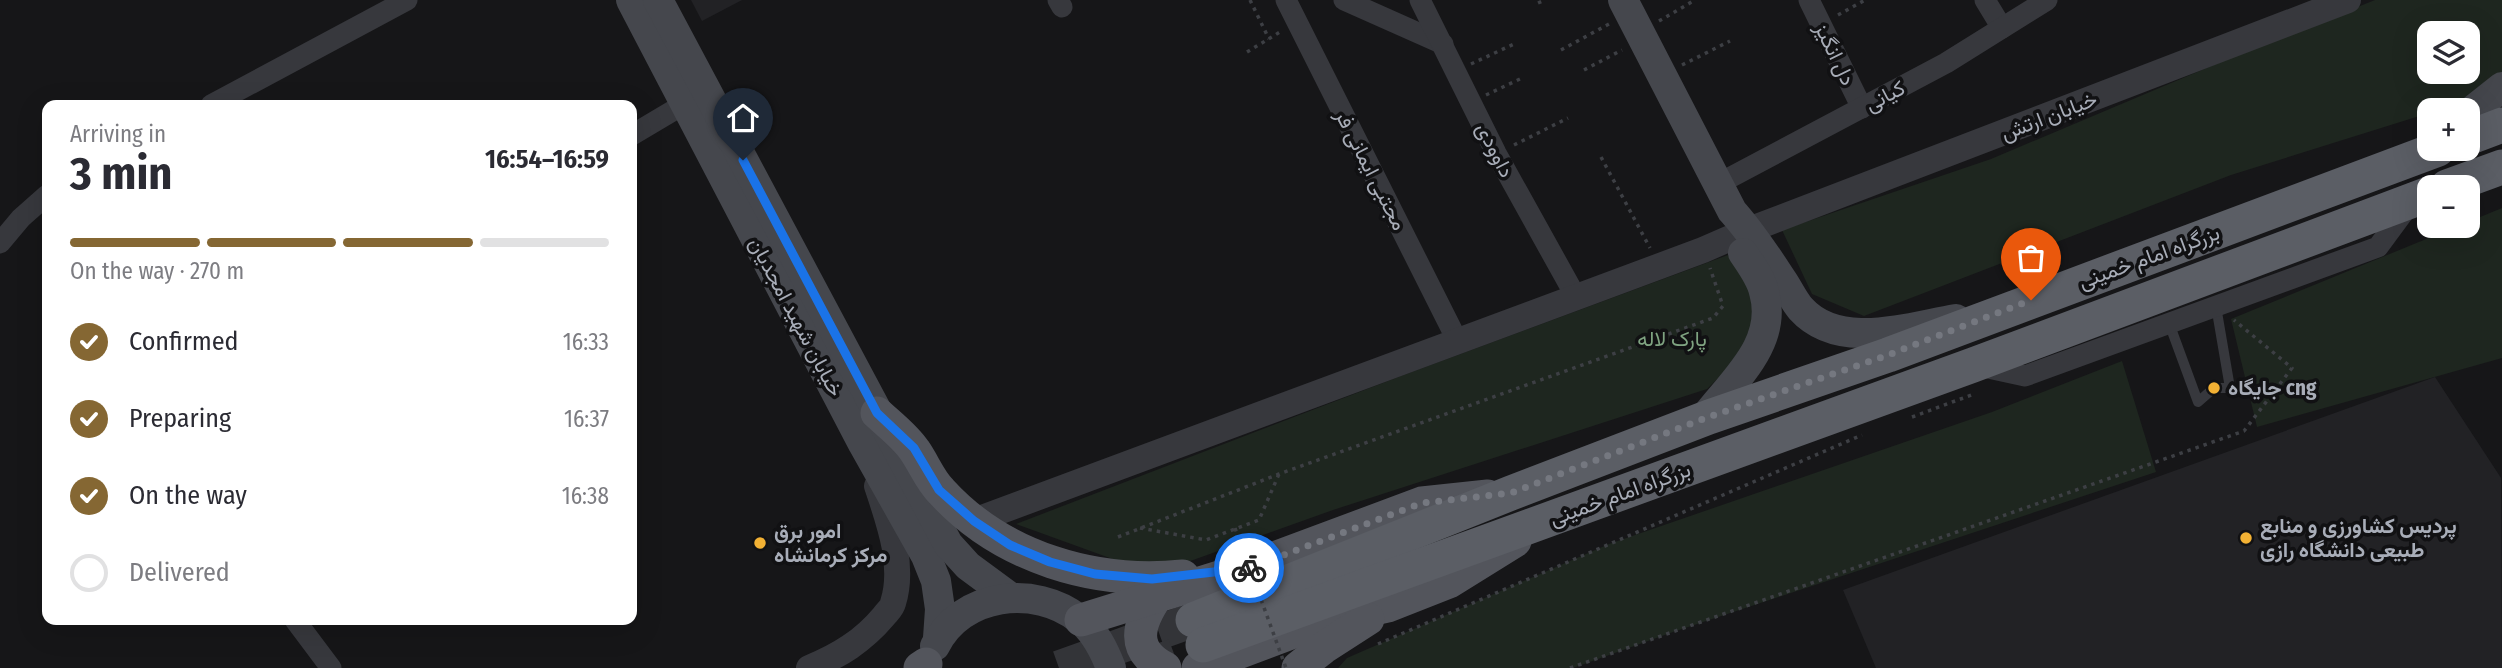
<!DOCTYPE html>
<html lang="en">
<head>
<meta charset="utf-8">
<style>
	body { margin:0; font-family:"Fira Sans Condensed",Vazirmatn,sans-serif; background:#f7f7f7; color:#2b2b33; height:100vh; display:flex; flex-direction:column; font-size:26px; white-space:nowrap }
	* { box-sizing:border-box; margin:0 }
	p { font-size:23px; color:#7c7c81 }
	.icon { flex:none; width:38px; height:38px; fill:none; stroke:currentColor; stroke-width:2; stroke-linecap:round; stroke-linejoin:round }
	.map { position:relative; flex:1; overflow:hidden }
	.panel { position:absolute; left:42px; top:100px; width:595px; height:525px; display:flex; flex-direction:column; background:#fff; border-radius:14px; box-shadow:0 7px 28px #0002 }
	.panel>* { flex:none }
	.buttons { position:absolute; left:2417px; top:21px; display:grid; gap:14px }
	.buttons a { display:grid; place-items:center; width:63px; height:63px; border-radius:14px; background:#fff; box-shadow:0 7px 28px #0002; font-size:35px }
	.pin { position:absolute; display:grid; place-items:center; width:60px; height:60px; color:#fff; margin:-72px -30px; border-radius:50% 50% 50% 0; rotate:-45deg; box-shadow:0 0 7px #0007 }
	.pin .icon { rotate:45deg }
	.courier { position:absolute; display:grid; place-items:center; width:70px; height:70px; margin:-35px; border:5px solid #1a73e8; border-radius:50%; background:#fff; color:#222; box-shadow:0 2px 9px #0007 }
	.overview em { font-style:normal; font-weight:700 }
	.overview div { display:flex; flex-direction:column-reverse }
	.overview { display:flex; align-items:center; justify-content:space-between; height:119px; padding:0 28px }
	h1 { font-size:46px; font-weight:700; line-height:52px }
	.bar { display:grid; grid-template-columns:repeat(4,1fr); gap:10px 7px; align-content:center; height:84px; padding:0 28px }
	.bar i { height:9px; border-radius:5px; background:#e1e1e2 }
	.bar .on { background:#856733 }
	.bar p { grid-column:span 4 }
	ol { padding:0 28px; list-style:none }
	li { display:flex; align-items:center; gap:21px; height:77px }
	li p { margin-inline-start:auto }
	li .icon { padding:7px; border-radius:50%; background:#856733; color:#fff; stroke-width:4 }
	li:last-child { color:#7c7c81 }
	li i { width:38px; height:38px; border:4px solid #e1e1e2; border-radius:50% }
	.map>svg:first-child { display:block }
	.built { fill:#222225 }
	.green { fill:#1e261f; fill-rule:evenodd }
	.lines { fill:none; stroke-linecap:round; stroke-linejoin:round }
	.trunk-tunnel { stroke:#333438; stroke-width:35; stroke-dasharray:35 18; stroke-linecap:butt }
	.path { stroke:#3d3f44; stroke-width:3.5; stroke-dasharray:3.5 5; stroke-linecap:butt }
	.service { stroke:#37383d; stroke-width:10 }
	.minor { stroke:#37383d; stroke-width:21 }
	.tertiary { stroke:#37383d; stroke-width:26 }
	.secondary { stroke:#45474d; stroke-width:30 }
	.primary { stroke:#53555c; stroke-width:33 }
	.trunk { stroke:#5b5e65; stroke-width:35 }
	.path-bridge { stroke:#3d3f44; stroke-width:3.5; stroke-dasharray:3.5 5; stroke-linecap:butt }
	.done { stroke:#757880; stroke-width:7; stroke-dasharray:0 12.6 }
	.route { stroke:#1a73e8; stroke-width:9 }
	.poi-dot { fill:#f2b134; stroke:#111113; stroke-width:2.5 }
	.labels { text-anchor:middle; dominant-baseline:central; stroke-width:7; stroke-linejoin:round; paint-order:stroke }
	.street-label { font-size:21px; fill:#a8adb8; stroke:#111113 }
	.park-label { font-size:21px; fill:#7fa381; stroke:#111113 }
	.poi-label { font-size:21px; font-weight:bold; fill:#a8adb8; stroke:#111113; text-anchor:start }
</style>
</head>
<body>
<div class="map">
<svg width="2502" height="668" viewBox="0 0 2502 668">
	<rect width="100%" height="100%" fill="#161618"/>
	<g class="built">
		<path d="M 691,0 L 742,0 L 702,21 Z"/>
		<path d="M 2435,377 L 2501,478 L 2502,668 L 1876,668 L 1843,590 Z"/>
	</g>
	<g class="green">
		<path d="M 2375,0 L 2502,0 L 2502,90 L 2437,110 L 2429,110 L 2429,113 L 2231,175 L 1864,316 L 1812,294 L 1782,230 L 1991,159 L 2228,59 ZM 2429,33 L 2468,33 L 2468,72 L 2429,72 Z"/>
		<path d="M 2502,208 L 2502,358 L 2257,427 L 2231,319 L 2458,226 L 2468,226 L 2468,222 Z"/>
		<path d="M 1728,255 L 1755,295 L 1751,346 L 1707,389 L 1333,510 L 1154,574 L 1016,524 L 1401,376 Z"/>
		<path d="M 2122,361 L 2156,472 L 1673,632 L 1573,668 L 1338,668 L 1347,658 L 1609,544 L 1992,412 Z"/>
	</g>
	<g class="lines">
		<g class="trunk-tunnel">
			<path d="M 1059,668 L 1193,620"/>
			<path d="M 1142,668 L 1203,645"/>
		</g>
		<g class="path">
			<path d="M 1250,0 L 1269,39"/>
			<path d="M 1538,3 L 1545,0"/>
			<path d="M 1838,15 L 1865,0"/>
			<path d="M 1659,21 L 1695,0"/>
			<path d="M 1561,50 L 1609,24"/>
			<path d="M 1247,52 L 1280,32"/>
			<path d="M 1471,64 L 1514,44"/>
			<path d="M 1682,65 L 1730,41"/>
			<path d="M 1584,70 L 1622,50"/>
			<path d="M 1486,95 L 1520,79"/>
			<path d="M 1514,145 L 1568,118"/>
			<path d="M 1601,157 L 1650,248"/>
			<path d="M 1912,417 L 1974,394"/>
			<path d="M 1140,528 L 1206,540 L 1259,520 L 1279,474"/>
			<path d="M 1118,537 L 1279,474 L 1713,318 L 1723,306 L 1710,268"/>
			<path d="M 1378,644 L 1862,435"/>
			<path d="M 1570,668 L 2244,431 L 2292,368 L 2234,320"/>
		</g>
		<path class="service" d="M 2169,323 L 2198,402 L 2214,388 L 2230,388 L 2216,306"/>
		<g class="minor">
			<path d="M 1058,0 L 1062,7"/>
			<path d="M 1286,0 L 1457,340"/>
			<path d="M 1344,0 L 1443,44"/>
			<path d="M 1420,0 L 1496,153 L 1576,297"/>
			<path d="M 1809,0 L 1862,108"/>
			<path d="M 1985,0 L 2002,28"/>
			<path d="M 211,105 L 407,0"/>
			<path d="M 632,135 L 696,97"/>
			<path d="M 1718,184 L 1946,63 L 2047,0"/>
			<path d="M 0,243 L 21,218 L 47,195"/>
			<path d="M 1979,366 L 2025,376 L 2378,247 L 2409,205"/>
			<path d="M 295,620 L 331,668"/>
		</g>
		<g class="tertiary">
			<path d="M 974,521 L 1703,250 L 1749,230 L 2348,0"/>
			<path d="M 809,668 C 839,656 863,641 884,616 C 887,612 892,608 893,603 C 905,565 889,522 877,486"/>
		</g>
		<g class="secondary">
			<path d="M 631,0 L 863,444 L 926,556 L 936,581 L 940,609 L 938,638"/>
			<path d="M 658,0 L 948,544 L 968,566 L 1010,597"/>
			<path d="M 1623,0 L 1732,211 C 1752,233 1767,257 1783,281 C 1789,290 1794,301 1801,309 C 1839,351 1908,327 1956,319"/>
			<path d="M 2468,114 L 2502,87"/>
			<path d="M 1703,420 C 1731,382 1779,345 1764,292 C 1761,278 1751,265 1743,253"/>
			<path d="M 935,646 C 961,593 1035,584 1079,619 C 1095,631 1104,650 1111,668"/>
		</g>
		<g class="primary">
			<path d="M 877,413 C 890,425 906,437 915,451 C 924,464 930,480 941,491 C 1002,558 1095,585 1183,576"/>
			<path d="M 1156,597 C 1138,624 1130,650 1165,668"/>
			<path d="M 1081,620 L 1245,569 L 1422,503 L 1488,496"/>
			<path d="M 920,668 L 926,664"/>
			<path d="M 1198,668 L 1325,620 L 1388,606 L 1449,582 L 1515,541"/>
			<path d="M 1298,668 L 1323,648 L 1368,619"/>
		</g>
		<g class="trunk">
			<path d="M 2468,138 L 2502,125"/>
			<path d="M 2447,187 L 2502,167"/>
			<path d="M 1193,620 L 1511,493 L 1709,417 L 1888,355 L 2438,149"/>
			<path d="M 1203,645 L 1973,365 L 2429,194"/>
		</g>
		<path class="path-bridge" d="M 1235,528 L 1286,668"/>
	</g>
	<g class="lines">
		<path class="done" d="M 1249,568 L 1422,503 L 1511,493 L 1703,419 L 1888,355 L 2031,300"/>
		<path class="route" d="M 743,160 L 877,413 L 914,448 L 939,490 L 974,521 L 1010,545 L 1050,562 L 1095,574 L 1152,579 L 1249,568"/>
	</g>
	<g class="poi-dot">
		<circle cx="2214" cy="388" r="7"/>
		<circle cx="2246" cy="538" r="7"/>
		<circle cx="760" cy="543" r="7"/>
	</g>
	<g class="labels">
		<g class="street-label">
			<text transform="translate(1835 54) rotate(64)">دل انگیز</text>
			<text transform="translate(1885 96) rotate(-28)">کیانی</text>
			<text transform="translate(2049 116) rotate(-21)">خیابان ارتش</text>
			<text transform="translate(1495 150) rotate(63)">داوودی</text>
			<text transform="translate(1371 170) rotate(63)">مجتبی ایمانی فر</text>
			<text transform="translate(2149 257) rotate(-20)">بزرگراه امام خمینی</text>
			<text transform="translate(796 317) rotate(62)">خیابان شهید امجدیان</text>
			<text transform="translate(1620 494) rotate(-20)">بزرگراه امام خمینی</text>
		</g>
		<g class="park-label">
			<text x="1672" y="339">پارک لاله</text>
		</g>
		<g class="poi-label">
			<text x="2228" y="388">جایگاه cng</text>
			<text x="2260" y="526">پردیس کشاورزی و منابع<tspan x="2260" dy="24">طبیعی دانشگاه رازی</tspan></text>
			<text x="774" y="531">امور برق<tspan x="774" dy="24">مرکز کرمانشاه</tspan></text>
		</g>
	</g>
</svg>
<div class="buttons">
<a><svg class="icon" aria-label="layers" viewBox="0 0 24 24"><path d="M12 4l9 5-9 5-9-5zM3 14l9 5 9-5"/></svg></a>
<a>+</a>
<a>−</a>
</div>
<div class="pin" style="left:2031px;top:300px;background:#ea580c"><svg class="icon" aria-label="bag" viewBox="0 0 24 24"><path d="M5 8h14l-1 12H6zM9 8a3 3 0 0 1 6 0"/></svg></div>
<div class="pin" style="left:743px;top:160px;background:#1f2937"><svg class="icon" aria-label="home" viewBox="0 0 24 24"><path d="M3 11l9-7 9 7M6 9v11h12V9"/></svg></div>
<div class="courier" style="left:1249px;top:568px"><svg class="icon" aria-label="bike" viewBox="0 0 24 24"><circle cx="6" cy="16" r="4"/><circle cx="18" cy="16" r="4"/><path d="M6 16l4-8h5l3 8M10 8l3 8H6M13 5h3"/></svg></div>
<section class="panel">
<div class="overview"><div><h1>3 min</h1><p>Arriving in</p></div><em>16:54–16:59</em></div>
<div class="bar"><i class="on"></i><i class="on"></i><i class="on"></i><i></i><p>On the way · 270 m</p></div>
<ol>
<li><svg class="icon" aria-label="check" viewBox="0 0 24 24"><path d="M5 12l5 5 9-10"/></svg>Confirmed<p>16:33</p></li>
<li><svg class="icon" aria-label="check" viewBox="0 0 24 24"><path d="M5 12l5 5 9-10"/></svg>Preparing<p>16:37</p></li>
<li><svg class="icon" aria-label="check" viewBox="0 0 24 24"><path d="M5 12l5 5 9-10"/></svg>On the way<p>16:38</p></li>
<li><i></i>Delivered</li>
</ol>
</section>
</div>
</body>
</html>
